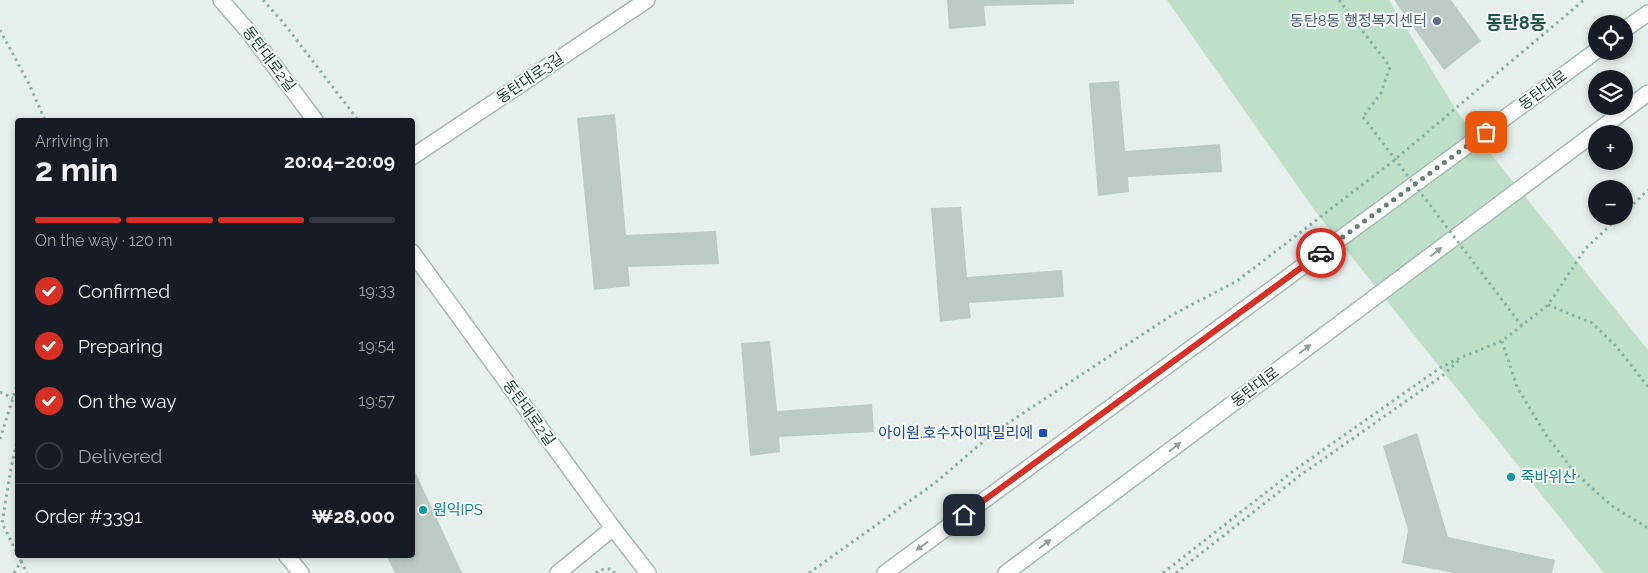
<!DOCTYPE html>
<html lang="en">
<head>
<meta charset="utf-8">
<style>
	body { margin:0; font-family:Raleway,"Noto Sans KR",sans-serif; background:#20242c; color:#f1f3f6; height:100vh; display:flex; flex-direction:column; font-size:19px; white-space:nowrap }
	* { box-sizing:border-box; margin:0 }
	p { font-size:16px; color:#9ea1a6 }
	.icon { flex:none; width:28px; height:28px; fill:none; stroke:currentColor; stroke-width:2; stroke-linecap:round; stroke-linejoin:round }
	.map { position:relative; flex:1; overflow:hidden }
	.side { position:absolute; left:15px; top:118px; width:400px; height:440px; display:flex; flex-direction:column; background:#171b24; border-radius:5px; box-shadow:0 2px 8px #0003 }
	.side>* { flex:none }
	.tools { position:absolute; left:1588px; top:15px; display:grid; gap:10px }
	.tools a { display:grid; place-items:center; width:45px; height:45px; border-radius:50%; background:#171b24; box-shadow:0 2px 8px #0003; font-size:25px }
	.pin { position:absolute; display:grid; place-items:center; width:42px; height:42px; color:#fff; margin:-21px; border-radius:10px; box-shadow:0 2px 8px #0006 }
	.courier { position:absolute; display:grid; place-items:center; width:50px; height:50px; margin:-25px; border:4px solid #d93025; border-radius:50%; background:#fff; color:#222; box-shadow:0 1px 6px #0007 }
	.headline em { font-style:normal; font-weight:700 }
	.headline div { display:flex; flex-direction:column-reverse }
	.headline { display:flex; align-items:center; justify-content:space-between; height:85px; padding:0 20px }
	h1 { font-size:32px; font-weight:700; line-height:38px }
	.bar { display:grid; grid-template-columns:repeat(4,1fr); gap:8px 5px; align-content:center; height:60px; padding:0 20px }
	.bar i { height:6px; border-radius:4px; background:#363941 }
	.bar .selected { background:#d93025 }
	.bar p { grid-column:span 4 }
	.line { display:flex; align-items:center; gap:12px; padding:0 20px; border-top:1px solid #363941 }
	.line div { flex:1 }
	ol { padding:0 20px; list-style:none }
	li { display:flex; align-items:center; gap:15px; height:55px }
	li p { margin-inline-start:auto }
	li .icon { padding:5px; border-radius:50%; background:#d93025; color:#fff; stroke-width:4 }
	li:last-child { color:#9ea1a6 }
	li i { width:28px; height:28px; border:2px solid #363941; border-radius:50% }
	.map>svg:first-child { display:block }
	.green { fill:#bfe0c8 }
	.building { fill:#bbcac4 }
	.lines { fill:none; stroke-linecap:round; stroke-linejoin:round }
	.minor-casing { stroke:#a8b8b2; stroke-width:18 }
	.secondary-casing { stroke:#a4bbb3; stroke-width:18 }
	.path { stroke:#86b3a5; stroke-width:3; stroke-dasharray:2.5 4; stroke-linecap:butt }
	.minor { stroke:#fff; stroke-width:15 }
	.secondary { stroke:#fff; stroke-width:15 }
	.path-bridge { stroke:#86b3a5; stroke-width:3; stroke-dasharray:2.5 4; stroke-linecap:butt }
	.oneway { fill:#92a09c }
	.done { stroke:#687f78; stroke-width:5; stroke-dasharray:0 9 }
	.route { stroke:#d93025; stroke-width:6 }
	.service-dot { fill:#5c6f8a; stroke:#f7fbf9; stroke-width:2 }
	.transit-dot { fill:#1a4fb4; stroke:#f7fbf9; stroke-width:2 }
	.culture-dot { fill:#0f9aa8; stroke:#f7fbf9; stroke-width:2 }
	.labels { text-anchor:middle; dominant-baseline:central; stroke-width:4; stroke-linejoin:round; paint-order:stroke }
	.service-label { font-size:15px; fill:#4e5e75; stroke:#f7fbf9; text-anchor:end }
	.street-label { font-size:15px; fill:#24423a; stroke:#f7fbf9 }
	.transit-label { font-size:15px; fill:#164399; stroke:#f7fbf9; text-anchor:end }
	.culture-label { font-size:15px; fill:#0d838f; stroke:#f7fbf9; text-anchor:start }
	.quarter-label { font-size:18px; font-weight:bold; fill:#1f5548; stroke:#f7fbf9 }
</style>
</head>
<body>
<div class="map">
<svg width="1648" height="573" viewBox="0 0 1648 573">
	<rect width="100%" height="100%" fill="#e6efeb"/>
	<path class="green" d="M 1167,0 L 1389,0 L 1458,113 L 1648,350 L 1648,573 L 1604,573 L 1315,211 Z"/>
	<g class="building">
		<path d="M 947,0 L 1074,0 L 1074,4 L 984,6 L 986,26 L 949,29 Z"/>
		<path d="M 1394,0 L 1451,0 L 1481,41 L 1444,70 Z"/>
		<path d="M 1119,81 L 1125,151 L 1220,144 L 1222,172 L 1128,177 L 1129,192 L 1098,196 L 1089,83 Z"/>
		<path d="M 615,114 L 626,235 L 716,231 L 719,264 L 628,267 L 630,286 L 594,290 L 577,118 Z"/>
		<path d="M 961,207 L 967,277 L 1062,270 L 1064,297 L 969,303 L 971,318 L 940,322 L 931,208 Z"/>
		<path d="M 770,341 L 777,411 L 872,404 L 874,432 L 779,437 L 780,452 L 750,456 L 741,343 Z"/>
		<path d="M 1417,433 L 1448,537 L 1555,560 L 1552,573 L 1454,573 L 1402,563 L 1408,530 L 1383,446 Z"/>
		<path d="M 412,465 L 462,573 L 395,573 L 386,555 L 412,555 Z"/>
	</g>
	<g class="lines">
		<g class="minor-casing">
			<g id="minor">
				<path d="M 221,0 L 248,31 L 315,120"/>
				<path d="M 412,157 L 647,0"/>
				<path d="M 412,252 L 613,528 L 648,573"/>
				<path d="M 286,555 L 301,573"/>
				<path d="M 558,573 L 613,528"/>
			</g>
		</g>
		<g class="secondary-casing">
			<g id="secondary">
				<path d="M 1624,30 L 1648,13"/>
				<path d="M 885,573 L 1596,51"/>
				<path d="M 1006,573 L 1648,93"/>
			</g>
		</g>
		<g class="path">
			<path d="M 263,0 L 282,21 L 358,120"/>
			<path d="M 1339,0 L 1390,67 L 1381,93 L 1363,117"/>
			<path d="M 0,30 L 29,84 L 45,120"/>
			<path d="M 1624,213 L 1648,190"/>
			<path d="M 1548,305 L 1592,323 L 1616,346 L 1648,387"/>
			<path d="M 1502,341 L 1517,387 L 1546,435 L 1575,473 L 1612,506 L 1648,528"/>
			<path d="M 0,392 L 13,398"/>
			<path d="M 18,437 L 11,468 L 2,523 L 27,573"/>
			<path d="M 0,439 L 18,382"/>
			<path d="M 14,573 L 21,562 L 20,555"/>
			<path d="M 596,573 L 599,570 L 610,569 L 615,573"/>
			<path d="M 809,573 L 935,483 L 993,433 L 1172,315 L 1237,281 L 1392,162 L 1584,0"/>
			<path d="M 1163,573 L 1296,469 L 1440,368 L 1462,357 L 1502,341 L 1548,305 L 1585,249 L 1620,216"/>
			<path d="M 1176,573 L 1298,477 L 1442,376 L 1459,360"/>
		</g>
		<use href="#minor" class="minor"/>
		<use href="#secondary" class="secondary"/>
		<path class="path-bridge" d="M 1363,117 L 1522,326"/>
	</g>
	<defs><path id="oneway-solid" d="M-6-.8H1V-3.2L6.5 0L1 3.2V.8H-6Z" transform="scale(1.25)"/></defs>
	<g class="oneway">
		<use href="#oneway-solid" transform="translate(1436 252) rotate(-37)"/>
		<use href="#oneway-solid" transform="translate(1305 349) rotate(-37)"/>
		<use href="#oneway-solid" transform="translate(1175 447) rotate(-37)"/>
		<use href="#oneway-solid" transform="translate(1045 544) rotate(-37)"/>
		<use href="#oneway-solid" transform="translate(922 546) rotate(144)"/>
	</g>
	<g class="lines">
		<path class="done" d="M 1321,253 L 1486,132"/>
		<path class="route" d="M 964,515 L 1321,253"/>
	</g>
	<circle class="service-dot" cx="1437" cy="21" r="5"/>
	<rect class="transit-dot" x="1038" y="428" width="10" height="10" rx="2.5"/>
	<g class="culture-dot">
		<circle cx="1511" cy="477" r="5"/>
		<circle cx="423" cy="510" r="5"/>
	</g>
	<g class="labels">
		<g class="service-label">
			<text x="1427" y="21">동탄8동 행정복지센터</text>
		</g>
		<g class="street-label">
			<text transform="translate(269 59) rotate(53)">동탄대로2길</text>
			<text transform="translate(530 78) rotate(-34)">동탄대로3길</text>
			<text transform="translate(1543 90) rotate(-36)">동탄대로</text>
			<text transform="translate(1255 387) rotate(-37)">동탄대로</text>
			<text transform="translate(529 413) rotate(54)">동탄대로2길</text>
		</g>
		<g class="transit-label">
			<text x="1033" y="433">아이원.호수자이파밀리에</text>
		</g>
		<g class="culture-label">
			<text x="1521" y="477">죽바위산</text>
			<text x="433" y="510">원익IPS</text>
		</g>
		<g class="quarter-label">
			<text x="1516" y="22">동탄8동</text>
		</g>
	</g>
</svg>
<div class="tools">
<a><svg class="icon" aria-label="locate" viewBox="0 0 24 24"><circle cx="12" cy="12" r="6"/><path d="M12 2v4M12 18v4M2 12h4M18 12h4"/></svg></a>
<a><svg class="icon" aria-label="layers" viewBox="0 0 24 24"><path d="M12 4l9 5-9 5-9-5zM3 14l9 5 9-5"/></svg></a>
<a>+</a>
<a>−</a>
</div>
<div class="pin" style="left:1486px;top:132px;background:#ea580c"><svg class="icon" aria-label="bag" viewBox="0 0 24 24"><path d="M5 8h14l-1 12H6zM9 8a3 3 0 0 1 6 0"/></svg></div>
<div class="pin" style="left:964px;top:515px;background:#1f2937"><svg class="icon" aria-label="home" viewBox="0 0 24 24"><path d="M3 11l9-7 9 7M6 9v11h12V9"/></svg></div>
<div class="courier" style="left:1321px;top:253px"><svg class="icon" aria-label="car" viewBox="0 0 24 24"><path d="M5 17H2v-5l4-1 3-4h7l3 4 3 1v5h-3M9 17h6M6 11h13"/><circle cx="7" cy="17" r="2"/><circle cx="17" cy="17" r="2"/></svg></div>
<section class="side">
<div class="headline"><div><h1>2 min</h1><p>Arriving in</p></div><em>20:04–20:09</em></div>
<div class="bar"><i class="selected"></i><i class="selected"></i><i class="selected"></i><i></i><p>On the way · 120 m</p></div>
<ol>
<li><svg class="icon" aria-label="check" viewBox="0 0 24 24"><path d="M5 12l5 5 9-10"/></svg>Confirmed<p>19:33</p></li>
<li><svg class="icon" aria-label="check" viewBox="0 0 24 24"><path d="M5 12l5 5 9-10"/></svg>Preparing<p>19:54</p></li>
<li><svg class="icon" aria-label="check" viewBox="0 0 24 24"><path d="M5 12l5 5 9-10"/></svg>On the way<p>19:57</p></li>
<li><i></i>Delivered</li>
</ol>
<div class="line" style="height:65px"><div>Order #3391</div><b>₩28,000</b></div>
</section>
</div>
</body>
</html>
